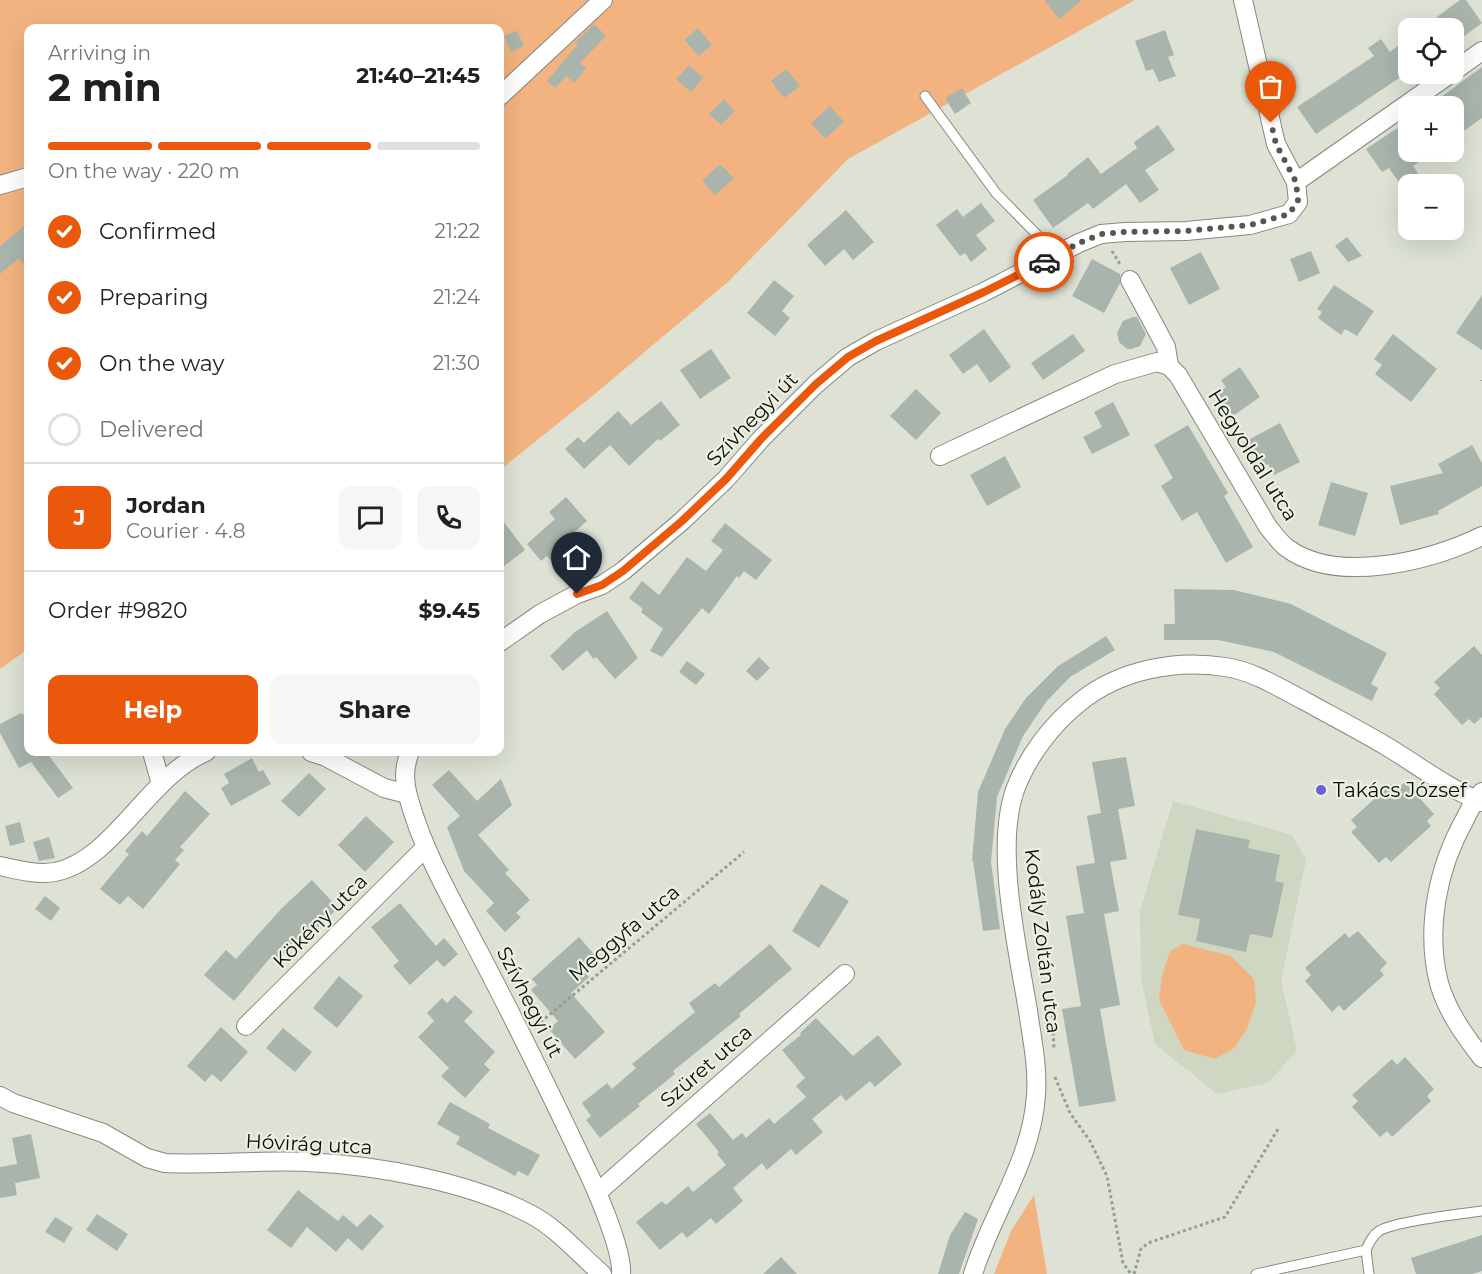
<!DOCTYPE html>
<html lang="en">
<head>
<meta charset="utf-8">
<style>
	body { margin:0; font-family:Montserrat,sans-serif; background:#f6f6f6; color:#202124; height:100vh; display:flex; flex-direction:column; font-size:22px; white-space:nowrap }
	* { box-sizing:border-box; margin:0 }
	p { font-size:20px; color:#757577 }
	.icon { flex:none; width:33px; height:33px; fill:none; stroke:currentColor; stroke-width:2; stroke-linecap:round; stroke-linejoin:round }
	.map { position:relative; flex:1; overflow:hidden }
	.panel { position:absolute; left:24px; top:24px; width:480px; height:732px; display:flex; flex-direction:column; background:#fff; border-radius:12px; box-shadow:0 6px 24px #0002 }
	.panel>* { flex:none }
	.controls { position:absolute; left:1398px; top:18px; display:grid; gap:12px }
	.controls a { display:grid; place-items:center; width:66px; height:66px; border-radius:12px; background:#fff; box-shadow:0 6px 24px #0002; font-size:30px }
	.pin { position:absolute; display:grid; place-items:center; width:51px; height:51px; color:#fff; margin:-62px -26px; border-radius:50% 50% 50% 0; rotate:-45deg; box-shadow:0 0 6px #0007 }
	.pin .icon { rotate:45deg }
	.courier { position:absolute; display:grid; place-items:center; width:60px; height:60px; margin:-30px; border:4px solid #ea580c; border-radius:50%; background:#fff; color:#222; box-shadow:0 2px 8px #0007 }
	.headline em { font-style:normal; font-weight:700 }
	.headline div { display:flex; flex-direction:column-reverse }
	.headline { display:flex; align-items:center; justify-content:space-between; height:102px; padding:0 24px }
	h1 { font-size:39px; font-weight:700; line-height:45px }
	.bar { display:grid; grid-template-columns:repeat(4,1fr); gap:9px 6px; align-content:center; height:72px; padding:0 24px }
	.bar i { height:8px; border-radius:4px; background:#e0e0e0 }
	.bar .active { background:#ea580c }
	.bar p { grid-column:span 4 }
	.line { display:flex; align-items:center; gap:15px; padding:0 24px; border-top:2px solid #e0e0e0 }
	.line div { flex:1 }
	.round { display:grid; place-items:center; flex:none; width:63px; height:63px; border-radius:12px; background:#f6f6f6 }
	ol { padding:0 24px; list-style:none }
	li { display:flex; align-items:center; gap:18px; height:66px }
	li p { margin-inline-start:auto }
	li .icon { padding:6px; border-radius:50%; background:#ea580c; color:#fff; stroke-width:4 }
	li:last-child { color:#757577 }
	li i { width:33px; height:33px; border:3px solid #e0e0e0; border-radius:50% }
	.action { display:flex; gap:12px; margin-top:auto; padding:12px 24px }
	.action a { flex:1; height:69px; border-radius:12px; background:#ea580c; color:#fff; font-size:24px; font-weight:700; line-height:69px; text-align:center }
	.action a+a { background:#f6f6f6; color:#202124 }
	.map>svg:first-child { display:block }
	.built { fill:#cfd6c2 }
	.green { fill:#f3b380 }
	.building { fill:#a9b5ac }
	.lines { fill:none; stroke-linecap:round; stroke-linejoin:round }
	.lane-casing { stroke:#868a7e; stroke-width:11 }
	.street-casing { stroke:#868a7e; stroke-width:20 }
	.path { stroke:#989d92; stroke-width:3; stroke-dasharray:3 3; stroke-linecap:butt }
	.lane { stroke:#fff; stroke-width:9 }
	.street { stroke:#fff; stroke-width:18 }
	.done { stroke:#545850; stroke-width:6; stroke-dasharray:0 10.8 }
	.route { stroke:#ea580c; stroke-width:8 }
	.poi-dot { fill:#6761da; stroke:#ebf0e2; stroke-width:2 }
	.labels { text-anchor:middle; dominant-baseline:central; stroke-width:4.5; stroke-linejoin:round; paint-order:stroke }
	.street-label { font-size:20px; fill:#0b0d09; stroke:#ebf0e2 }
	.poi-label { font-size:20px; fill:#0b0d09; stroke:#ebf0e2; text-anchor:start }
</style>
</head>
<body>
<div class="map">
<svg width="1482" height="1274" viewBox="0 0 1482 1274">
	<rect width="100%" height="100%" fill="#dde2d5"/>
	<path class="built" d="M 1173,801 L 1292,835 L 1306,860 L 1281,981 L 1297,1050 L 1268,1083 L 1217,1094 L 1155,1044 L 1141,978 L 1140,911 Z"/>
	<g class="green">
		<path d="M 0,0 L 1135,0 L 848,159 L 729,281 L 596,393 L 500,470 L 500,28 L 28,28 L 28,649 L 0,669 Z"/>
		<path d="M 1183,944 L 1231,956 L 1254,979 L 1256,1002 L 1247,1029 L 1234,1048 L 1215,1059 L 1184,1050 L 1159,1000 L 1162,976 L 1170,951 Z"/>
		<path d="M 1034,1195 L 1047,1274 L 994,1274 L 1011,1231 Z"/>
	</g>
	<g class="building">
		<path d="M 1044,0 L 1082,0 L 1059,19 Z"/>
		<path d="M 1460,0 L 1466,0 L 1482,23 L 1459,40 L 1454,33 L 1454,28 L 1422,28 Z"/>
		<path d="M 594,24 L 606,36 L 580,63 L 586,68 L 574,83 L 566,76 L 555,88 L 547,81 L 577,45 L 575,43 Z"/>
		<path d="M 698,28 L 712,45 L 699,56 L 684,40 Z"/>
		<path d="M 1165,30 L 1174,55 L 1168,57 L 1176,76 L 1159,82 L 1153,69 L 1146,71 L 1135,41 Z"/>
		<path d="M 517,31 L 524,46 L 511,52 L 504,36 Z"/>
		<path d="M 1408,38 L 1408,72 L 1316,134 L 1297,107 L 1374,56 L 1368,48 L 1381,39 L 1390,52 Z"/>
		<path d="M 689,65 L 703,78 L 691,92 L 676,79 Z"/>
		<path d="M 1482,67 L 1482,118 L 1454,138 L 1454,106 L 1429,106 Z"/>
		<path d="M 786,69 L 800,86 L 784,98 L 771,81 Z"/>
		<path d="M 962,88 L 971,103 L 955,114 L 945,98 Z"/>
		<path d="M 724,99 L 735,111 L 721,125 L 709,114 Z"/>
		<path d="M 830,106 L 844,122 L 825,139 L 811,123 Z"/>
		<path d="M 1408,121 L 1408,152 L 1433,152 L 1413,166 L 1418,173 L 1401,185 L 1389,168 L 1382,172 L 1366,149 Z"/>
		<path d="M 1158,125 L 1175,150 L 1145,170 L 1159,190 L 1140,203 L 1126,184 L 1093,209 L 1088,203 L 1053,228 L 1033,200 L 1068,175 L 1067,174 L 1088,157 L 1101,174 L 1137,148 L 1134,142 Z"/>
		<path d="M 720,164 L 734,178 L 715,195 L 702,181 Z"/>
		<path d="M 981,203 L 995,221 L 976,235 L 987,249 L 971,262 L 965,253 L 960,256 L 936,225 L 957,209 L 963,217 Z"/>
		<path d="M 846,210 L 874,242 L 853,260 L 844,249 L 825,266 L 807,245 Z"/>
		<path d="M 28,223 L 28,269 L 19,258 L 0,274 L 0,246 Z"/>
		<path d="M 1347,237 L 1362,256 L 1348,262 L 1335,246 Z"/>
		<path d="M 1311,251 L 1320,273 L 1299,282 L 1290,259 Z"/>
		<path d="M 1201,252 L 1220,289 L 1189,305 L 1170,268 Z"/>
		<path d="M 1092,259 L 1120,274 L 1120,283 L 1104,313 L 1072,296 Z"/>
		<path d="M 774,280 L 794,296 L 782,311 L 790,318 L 775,336 L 747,313 Z"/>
		<path d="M 1334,285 L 1374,311 L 1357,336 L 1345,329 L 1341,335 L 1318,318 L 1322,312 L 1317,309 Z"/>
		<path d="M 1482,295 L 1482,350 L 1456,333 Z"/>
		<path d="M 1133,317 L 1137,317 L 1146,334 L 1140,346 L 1131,349 L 1127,349 L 1119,342 L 1117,333 L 1123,321 Z"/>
		<path d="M 984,329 L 1011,367 L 990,383 L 977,364 L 963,374 L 949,355 Z"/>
		<path d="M 1073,334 L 1085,351 L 1043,380 L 1031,363 Z"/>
		<path d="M 1393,334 L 1437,369 L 1411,402 L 1375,374 L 1382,365 L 1374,359 Z"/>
		<path d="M 711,349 L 731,378 L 700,399 L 680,370 Z"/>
		<path d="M 1240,367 L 1260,397 L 1233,416 L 1217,393 L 1226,387 L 1221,380 Z"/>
		<path d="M 916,389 L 941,413 L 916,440 L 890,416 Z"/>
		<path d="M 661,401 L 680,425 L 660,441 L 658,439 L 629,466 L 610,445 L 584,469 L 565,449 L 578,437 L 584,443 L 618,411 L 631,425 Z"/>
		<path d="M 1113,402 L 1130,435 L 1092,454 L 1083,437 L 1102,427 L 1094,412 Z"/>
		<path d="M 1280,423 L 1300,462 L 1274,475 L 1268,464 L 1262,467 L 1248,440 Z"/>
		<path d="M 1188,425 L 1228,493 L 1224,496 L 1253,547 L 1226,563 L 1197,512 L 1182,521 L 1161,486 L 1173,478 L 1154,445 Z"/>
		<path d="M 1472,445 L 1482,463 L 1482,486 L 1438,511 L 1439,514 L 1400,525 L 1390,486 L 1443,473 L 1438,464 Z"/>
		<path d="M 1005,456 L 1021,487 L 987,506 L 970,475 Z"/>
		<path d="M 1331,482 L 1368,493 L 1355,536 L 1318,525 Z"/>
		<path d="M 566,497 L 587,521 L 561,544 L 571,556 L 558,568 L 547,556 L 541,561 L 527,544 L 555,519 L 549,512 Z"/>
		<path d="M 500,517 L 525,550 L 500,569 Z"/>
		<path d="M 725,523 L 772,560 L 756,580 L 744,571 L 739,578 L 737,576 L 709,614 L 702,608 L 662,657 L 650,651 L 663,629 L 641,612 L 643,609 L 629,598 L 642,581 L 659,595 L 687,557 L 706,571 L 723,550 L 711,541 Z"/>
		<path d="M 1174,589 L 1234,590 L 1291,604 L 1387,653 L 1371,684 L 1378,688 L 1372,701 L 1274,652 L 1218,640 L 1164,640 L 1164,624 L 1175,624 Z"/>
		<path d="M 607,611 L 638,658 L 615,679 L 596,657 L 593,659 L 587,650 L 563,671 L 550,656 L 575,632 Z"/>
		<path d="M 1106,636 L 1115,650 L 1070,677 L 1046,702 L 1023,736 L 997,797 L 991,862 L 1000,929 L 983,931 L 973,861 L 972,861 L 978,792 L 1005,729 L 1026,698 L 1058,666 Z"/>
		<path d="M 1474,646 L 1482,655 L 1482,717 L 1474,724 L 1469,719 L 1462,725 L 1434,694 L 1440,688 L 1434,682 Z"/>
		<path d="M 759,657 L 770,668 L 757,681 L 746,671 Z"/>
		<path d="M 687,661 L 705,674 L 696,685 L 679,672 Z"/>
		<path d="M 28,711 L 28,752 L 50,752 L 47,753 L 73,788 L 58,798 L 31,762 L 19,768 L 0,733 L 0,724 L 21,713 L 23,715 Z"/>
		<path d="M 1126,757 L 1135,806 L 1118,809 L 1127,859 L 1110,862 L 1119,911 L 1104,914 L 1120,1005 L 1100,1009 L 1116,1101 L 1079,1107 L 1062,1009 L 1081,1006 L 1066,916 L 1084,913 L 1076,866 L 1095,863 L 1087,816 L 1101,813 L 1092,762 Z"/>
		<path d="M 252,758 L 259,772 L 263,770 L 271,784 L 231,806 L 221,788 L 229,783 L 224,774 Z"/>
		<path d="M 449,770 L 477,801 L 501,779 L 512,805 L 478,835 L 509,870 L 505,873 L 530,900 L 516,913 L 521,917 L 505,932 L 486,911 L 494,903 L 464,871 L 447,827 L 460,816 L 432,785 Z"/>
		<path d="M 309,773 L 326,789 L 299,817 L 281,801 Z"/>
		<path d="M 1405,782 L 1434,814 L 1427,821 L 1431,826 L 1391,862 L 1386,857 L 1379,863 L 1351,832 L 1357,827 L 1351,820 L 1391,784 L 1396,790 Z"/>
		<path d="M 185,791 L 210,814 L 180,847 L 184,850 L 175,860 L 180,864 L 143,909 L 128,896 L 120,905 L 100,889 L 129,854 L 125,851 L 142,831 L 147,836 Z"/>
		<path d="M 366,816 L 394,842 L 365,872 L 338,845 Z"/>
		<path d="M 20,822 L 25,842 L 10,846 L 5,826 Z"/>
		<path d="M 1196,829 L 1250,840 L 1248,848 L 1280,855 L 1275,881 L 1284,883 L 1272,938 L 1250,934 L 1246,952 L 1196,941 L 1200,919 L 1178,915 Z"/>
		<path d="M 49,837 L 55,858 L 39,861 L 33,842 Z"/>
		<path d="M 312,880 L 338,908 L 309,936 L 305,932 L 275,963 L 270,958 L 234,1001 L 204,975 L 226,950 L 236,959 L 282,908 Z"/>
		<path d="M 821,884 L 849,901 L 819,948 L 792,931 Z"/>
		<path d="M 45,896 L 60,908 L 51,921 L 35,909 Z"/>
		<path d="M 400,903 L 436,946 L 444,938 L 458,954 L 444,967 L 437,960 L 410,985 L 393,966 L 399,961 L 371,927 Z"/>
		<path d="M 1358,931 L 1387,963 L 1380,970 L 1384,975 L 1344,1011 L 1339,1005 L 1332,1012 L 1305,981 L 1311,975 L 1305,968 L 1345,933 L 1349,938 Z"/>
		<path d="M 579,937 L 598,959 L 584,972 L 589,977 L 571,993 L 605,1032 L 575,1059 L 549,1029 L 558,1021 L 531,990 L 537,985 L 532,979 Z"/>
		<path d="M 770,944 L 792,969 L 739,1014 L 741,1016 L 673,1071 L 675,1074 L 638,1104 L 640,1106 L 600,1138 L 586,1120 L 591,1116 L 582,1103 L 607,1083 L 612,1089 L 636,1068 L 632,1064 L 695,1012 L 689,1003 L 715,983 L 719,987 Z"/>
		<path d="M 339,976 L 363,996 L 337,1028 L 313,1008 Z"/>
		<path d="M 455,995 L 473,1012 L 464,1021 L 495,1052 L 484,1064 L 490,1070 L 465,1098 L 441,1076 L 449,1068 L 418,1037 L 434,1021 L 427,1013 L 442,998 L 447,1003 Z"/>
		<path d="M 816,1018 L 853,1056 L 878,1035 L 902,1064 L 875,1087 L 870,1081 L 846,1101 L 841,1095 L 812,1119 L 823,1132 L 796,1155 L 791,1149 L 767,1170 L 762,1163 L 733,1188 L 743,1201 L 716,1224 L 711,1218 L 687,1238 L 682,1232 L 660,1250 L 636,1222 L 662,1201 L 666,1205 L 688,1186 L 693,1192 L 726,1165 L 717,1154 L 719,1152 L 696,1124 L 710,1113 L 733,1140 L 742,1133 L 746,1138 L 769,1118 L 774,1124 L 806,1097 L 796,1086 L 805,1078 L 782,1050 L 801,1035 L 800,1033 Z"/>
		<path d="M 221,1027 L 248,1052 L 221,1082 L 212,1074 L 205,1082 L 187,1066 Z"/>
		<path d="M 283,1028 L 312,1052 L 295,1072 L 266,1048 Z"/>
		<path d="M 1405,1057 L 1434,1089 L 1427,1096 L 1431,1101 L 1392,1137 L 1387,1131 L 1380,1137 L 1352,1107 L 1358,1101 L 1352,1095 L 1392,1059 L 1397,1065 Z"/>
		<path d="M 450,1102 L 490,1124 L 488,1128 L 540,1155 L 528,1176 L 518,1171 L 515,1176 L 456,1144 L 460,1137 L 437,1124 Z"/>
		<path d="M 31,1134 L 40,1178 L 15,1183 L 17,1195 L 0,1198 L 0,1167 L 17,1164 L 12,1138 Z"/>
		<path d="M 298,1190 L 338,1221 L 343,1215 L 357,1227 L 370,1214 L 384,1226 L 362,1251 L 348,1238 L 336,1252 L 307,1227 L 291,1248 L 267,1230 Z"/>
		<path d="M 965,1212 L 978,1219 L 959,1274 L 938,1274 L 950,1235 Z"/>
		<path d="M 97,1214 L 128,1234 L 117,1251 L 86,1230 Z"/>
		<path d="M 55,1217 L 73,1228 L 64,1243 L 45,1232 Z"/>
		<path d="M 1482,1235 L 1482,1271 L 1472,1274 L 1416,1274 L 1411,1258 Z"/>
		<path d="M 781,1257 L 797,1274 L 763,1274 Z"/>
	</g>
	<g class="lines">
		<g class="lane-casing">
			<g id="lane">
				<path d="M 925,96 L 996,193 L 1057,255"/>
				<path d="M 1366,1250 L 1369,1274"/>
				<path d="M 1256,1274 L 1366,1250 C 1369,1243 1372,1236 1379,1231 C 1395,1221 1460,1214 1482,1211"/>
			</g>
		</g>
		<g class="street-casing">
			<g id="street">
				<path d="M 1243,0 L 1276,144 L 1296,182"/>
				<path d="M 1454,71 L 1482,51"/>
				<path d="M 500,96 L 603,0"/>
				<path d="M 0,185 L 28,177"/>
				<path d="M 1130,280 L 1166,347 L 1169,366"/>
				<path d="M 940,456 L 1115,374 L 1157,362 L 1169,366 L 1178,375 L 1268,527 C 1274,534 1280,543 1287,548 C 1337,585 1430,561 1482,536"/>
				<path d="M 500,642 L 540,614 L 577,594 L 602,585 L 623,571 L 682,521 L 726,479 L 761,439 L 816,384 L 848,357 L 876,341 L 984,292 L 1079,243 L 1101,234 L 1125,232 L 1186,231 L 1250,225 L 1289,214 L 1298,202 L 1296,182 L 1450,74"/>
				<path d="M 152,752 L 161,784"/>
				<path d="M 311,752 L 326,757 L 384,788 L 407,794"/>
				<path d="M 410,752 C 404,766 404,782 408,796 C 423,852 453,902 480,954 C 516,1023 550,1092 583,1162 C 595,1186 623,1250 621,1274"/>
				<path d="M 1482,792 C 1474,800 1470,809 1465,819 C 1438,867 1425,928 1439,983 C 1447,1011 1464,1035 1482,1058"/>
				<path d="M 0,866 C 18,870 37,875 55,872 C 113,861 149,775 206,752"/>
				<path d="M 246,1026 L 425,848"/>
				<path d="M 0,1096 L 13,1103 L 103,1133 L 147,1158 L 165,1163 C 212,1165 260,1160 307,1162 C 377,1165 470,1182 532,1215 C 558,1229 580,1255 602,1274"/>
				<path d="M 598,1192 L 845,974"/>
				<path d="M 973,1274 C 992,1213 1032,1160 1036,1095 C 1038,1066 1032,1039 1028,1011 C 1018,949 994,849 1015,790 C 1027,757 1052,724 1080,702 C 1119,670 1176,659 1225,667 C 1253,671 1278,687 1303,700 C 1330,715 1359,730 1386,746 C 1418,765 1448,789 1482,802"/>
			</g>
		</g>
		<g class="path">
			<path d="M 1112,251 L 1121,266"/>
			<path d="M 1482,380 L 1482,381"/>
			<path d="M 1045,1000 L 1052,1005 L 1054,1050"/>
			<path d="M 536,1026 L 744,852"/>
			<path d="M 1055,1077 L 1070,1113 L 1090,1141 L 1107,1176 L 1123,1263 L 1131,1274"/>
			<path d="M 1134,1274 L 1141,1249 L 1148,1243 L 1225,1217 L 1278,1129"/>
		</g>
		<use href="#lane" class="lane"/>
		<use href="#street" class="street"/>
	</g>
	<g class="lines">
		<path class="done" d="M 1044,262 L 1079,243 L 1101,234 L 1125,232 L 1186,231 L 1250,225 L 1289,214 L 1298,201 L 1296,182 L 1276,144 L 1271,123"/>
		<path class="route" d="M 577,594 L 602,585 L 623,571 L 682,521 L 726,479 L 761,439 L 816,384 L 848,357 L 876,341 L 984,292 L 1044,262"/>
	</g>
	<circle class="poi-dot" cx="1321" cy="790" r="6"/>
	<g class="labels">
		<g class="street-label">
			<text transform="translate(752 419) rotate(-46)">Szívhegyi út</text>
			<text transform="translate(1253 455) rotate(58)">Hegyoldal utca</text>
			<text transform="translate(320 921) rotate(-45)">Kökény utca</text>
			<text transform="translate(624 933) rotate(-40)">Meggyfa utca</text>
			<text transform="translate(1043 941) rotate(83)">Kodály Zoltán utca</text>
			<text transform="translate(530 1002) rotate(63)">Szívhegyi út</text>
			<text transform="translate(706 1066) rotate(-41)">Szüret utca</text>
			<text transform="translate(309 1144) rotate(3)">Hóvirág utca</text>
		</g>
		<g class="poi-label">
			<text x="1333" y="790">Takács József</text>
		</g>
	</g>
</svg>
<div class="controls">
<a><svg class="icon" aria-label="locate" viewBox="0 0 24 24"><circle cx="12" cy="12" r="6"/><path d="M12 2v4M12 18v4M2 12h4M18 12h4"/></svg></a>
<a>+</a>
<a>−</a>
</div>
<div class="pin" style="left:1271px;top:123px;background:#ea580c"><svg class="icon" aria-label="bag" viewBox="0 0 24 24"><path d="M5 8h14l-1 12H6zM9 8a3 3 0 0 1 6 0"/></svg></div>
<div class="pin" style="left:577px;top:594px;background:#1f2937"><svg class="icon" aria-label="home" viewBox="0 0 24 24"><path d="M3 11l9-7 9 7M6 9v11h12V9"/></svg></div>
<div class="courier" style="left:1044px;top:262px"><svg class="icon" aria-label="car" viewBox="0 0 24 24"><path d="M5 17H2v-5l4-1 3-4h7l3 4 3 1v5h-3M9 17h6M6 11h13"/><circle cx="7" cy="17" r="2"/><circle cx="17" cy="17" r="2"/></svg></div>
<section class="panel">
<div class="headline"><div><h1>2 min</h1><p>Arriving in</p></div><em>21:40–21:45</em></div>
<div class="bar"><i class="active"></i><i class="active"></i><i class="active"></i><i></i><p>On the way · 220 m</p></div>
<ol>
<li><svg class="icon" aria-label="check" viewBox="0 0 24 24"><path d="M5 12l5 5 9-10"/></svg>Confirmed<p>21:22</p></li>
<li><svg class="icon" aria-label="check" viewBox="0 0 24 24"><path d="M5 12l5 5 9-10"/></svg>Preparing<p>21:24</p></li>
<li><svg class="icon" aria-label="check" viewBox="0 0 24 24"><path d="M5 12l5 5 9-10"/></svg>On the way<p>21:30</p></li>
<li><i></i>Delivered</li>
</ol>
<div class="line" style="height:108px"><b class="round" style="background:#ea580c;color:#fff">J</b><div><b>Jordan</b><p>Courier · 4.8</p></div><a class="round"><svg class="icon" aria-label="chat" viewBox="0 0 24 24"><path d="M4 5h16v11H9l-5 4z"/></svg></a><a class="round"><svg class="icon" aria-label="phone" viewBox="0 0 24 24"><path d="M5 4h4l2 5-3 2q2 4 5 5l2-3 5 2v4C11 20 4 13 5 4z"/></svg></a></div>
<div class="line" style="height:78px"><div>Order #9820</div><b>$9.45</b></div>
<div class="action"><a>Help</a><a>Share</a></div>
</section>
</div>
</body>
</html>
